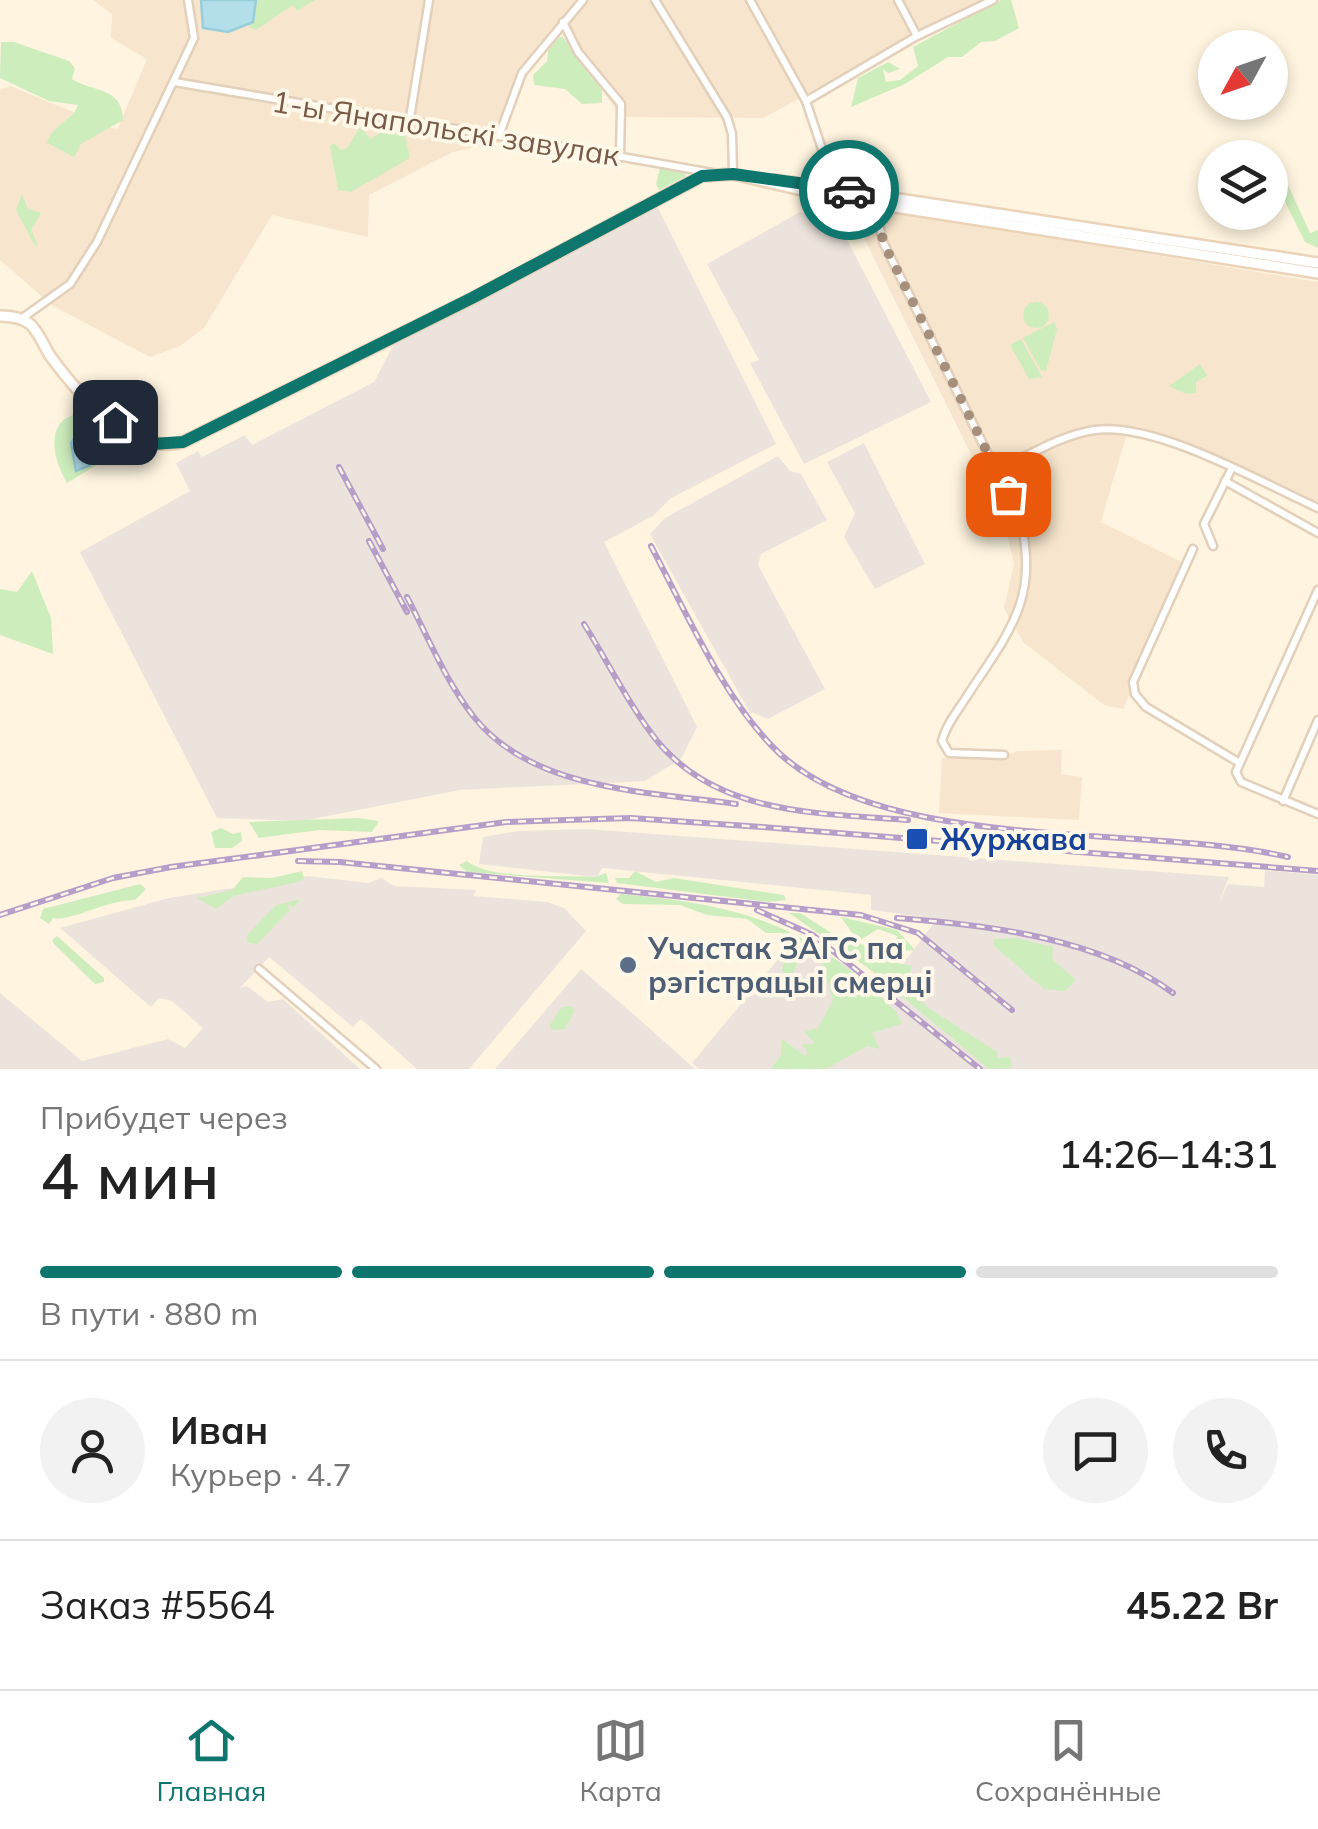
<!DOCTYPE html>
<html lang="ru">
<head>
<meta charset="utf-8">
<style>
	body { margin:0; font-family:Mulish,sans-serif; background:#f2f2f2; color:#222; height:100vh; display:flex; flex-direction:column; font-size:38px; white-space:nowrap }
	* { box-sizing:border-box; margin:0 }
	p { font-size:32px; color:#767676 }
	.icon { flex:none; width:55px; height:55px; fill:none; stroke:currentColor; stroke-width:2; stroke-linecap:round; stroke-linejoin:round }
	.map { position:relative; height:1069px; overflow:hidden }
	.details { display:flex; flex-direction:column; background:#fff; flex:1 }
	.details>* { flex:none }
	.needle { width:65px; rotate:230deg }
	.buttons { position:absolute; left:1198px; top:30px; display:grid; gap:20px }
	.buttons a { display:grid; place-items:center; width:90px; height:90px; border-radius:50%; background:#fff; box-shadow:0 5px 15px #0003; font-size:50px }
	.pin { position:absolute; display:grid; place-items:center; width:85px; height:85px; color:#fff; margin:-42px; border-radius:20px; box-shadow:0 5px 15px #0006 }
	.courier { position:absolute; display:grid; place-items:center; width:100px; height:100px; margin:-50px; border:8px solid #0f766e; border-radius:50%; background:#fff; color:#222; box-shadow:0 2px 12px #0007 }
	.overview em { font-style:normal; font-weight:600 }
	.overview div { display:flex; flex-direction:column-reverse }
	.overview { display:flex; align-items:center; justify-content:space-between; height:170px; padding:0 40px }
	h1 { font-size:65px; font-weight:600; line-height:75px }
	.bar { display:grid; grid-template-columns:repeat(4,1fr); gap:15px 10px; align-content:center; height:120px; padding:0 40px }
	.bar i { height:12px; border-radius:8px; background:#e0e0e0 }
	.bar .active { background:#0f766e }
	.bar p { grid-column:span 4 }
	.line { display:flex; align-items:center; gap:25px; padding:0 40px; border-top:2px solid #e0e0e0 }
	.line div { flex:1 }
	.round { display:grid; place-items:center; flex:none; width:105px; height:105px; border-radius:52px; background:#f2f2f2 }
	.tabs { display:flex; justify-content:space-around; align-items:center; height:140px; border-top:2px solid #e0e0e0; background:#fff; font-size:28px; color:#767676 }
	.tabs a { display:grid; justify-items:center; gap:5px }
	.tabs .active { color:#0f766e }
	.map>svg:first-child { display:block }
	.residential { fill:#f7e6cd }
	.industrial { fill:#ece4dc }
	.green { fill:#ceedbd }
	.water { fill:#b2dfe9; stroke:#98cedc; stroke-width:2.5 }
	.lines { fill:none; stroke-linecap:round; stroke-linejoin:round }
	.street-casing { stroke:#e3d0bb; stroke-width:11 }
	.secondary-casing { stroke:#ebd3ba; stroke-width:14 }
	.street { stroke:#fff; stroke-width:6 }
	.secondary { stroke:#fff; stroke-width:9 }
	.rail-casing { stroke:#b79ec8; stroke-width:6 }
	.rail { stroke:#fff7e8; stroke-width:2.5; stroke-dasharray:8; stroke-linecap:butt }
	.done { stroke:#a68f7b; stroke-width:10; stroke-dasharray:0 18 }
	.route { stroke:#0f766e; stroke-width:12 }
	.transit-dot { fill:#1a4fb4; stroke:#fff7e8; stroke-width:4 }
	.service-dot { fill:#5c6f8a; stroke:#fff7e8; stroke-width:4 }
	.labels { text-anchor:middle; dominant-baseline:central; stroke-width:8; stroke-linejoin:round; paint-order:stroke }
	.street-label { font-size:30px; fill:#775945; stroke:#fff7e8 }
	.transit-label { font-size:30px; font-weight:bold; fill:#164399; stroke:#fff7e8; text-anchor:start }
	.service-label { font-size:30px; font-weight:bold; fill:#4e5e75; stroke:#fff7e8; text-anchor:start }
</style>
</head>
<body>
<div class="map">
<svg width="1318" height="1069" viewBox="0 0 1318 1069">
	<rect width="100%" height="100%" fill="#fef4df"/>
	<g class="residential">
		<path d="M 93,0 L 985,0 L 763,118 L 621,117 L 562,31 L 540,52 L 525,78 L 502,142 L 453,152 L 369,195 L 368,237 L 272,215 L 204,328 L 180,346 L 150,357 L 53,306 L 0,260 L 0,90 L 10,86 L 117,130 L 147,59 L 111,38 L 112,14 Z"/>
		<path d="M 865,207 L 1318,282 L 1318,504 L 1171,438 L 1129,426 L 1101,522 L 1188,565 L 1123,709 L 1104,705 L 1023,642 L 1004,608 L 1014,564 L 1004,521 L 853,216 Z"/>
		<path d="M 1062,750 L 1061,774 L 1082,777 L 1079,820 L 939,813 L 942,758 L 999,759 L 1017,751 Z"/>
	</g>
	<g class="industrial">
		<path d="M 657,206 L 776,444 L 671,498 L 653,516 L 604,542 L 697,727 L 681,759 L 645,781 L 460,790 L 302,821 L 217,818 L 80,552 L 190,491 L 176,463 L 198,451 L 202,457 L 245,435 L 252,445 L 374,382 L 394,344 Z"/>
		<path d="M 800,212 L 842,230 L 931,402 L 804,464 L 750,363 L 759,360 L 707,264 Z"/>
		<path d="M 864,443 L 925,564 L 875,589 L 844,537 L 855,513 L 827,462 Z"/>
		<path d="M 778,456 L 790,471 L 801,474 L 827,520 L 761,554 L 758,565 L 825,689 L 768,719 L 749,711 L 650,534 L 665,518 Z"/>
		<path d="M 587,829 L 1229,877 L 1219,903 L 1228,884 L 1264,887 L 1265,870 L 1318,875 L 1318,1069 L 699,1069 L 692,1063 L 795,939 L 887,985 L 937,919 L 871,910 L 871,895 L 602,868 L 597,877 L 479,864 L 483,837 L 518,831 Z"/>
		<path d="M 307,876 L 368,883 L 381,878 L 394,886 L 476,890 L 473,896 L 547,902 L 564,908 L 586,931 L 469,1069 L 417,1069 L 361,1019 L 353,1027 L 269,957 L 240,988 L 247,986 L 268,1002 L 283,999 L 360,1069 L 0,1069 L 0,993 L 82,1061 L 168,1039 L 185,1048 L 203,1028 L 172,1001 L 159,998 L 151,1007 L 60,928 L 169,898 Z"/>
		<path d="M 581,969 L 648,1027 L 695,1069 L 495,1069 Z"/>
	</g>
	<g class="green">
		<path d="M 256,0 L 315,0 L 297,11 L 293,5 L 256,30 L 249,27 Z"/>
		<path d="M 1001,0 L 1011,0 L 1019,28 L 995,41 L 981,42 L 962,57 L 948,57 L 905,84 L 851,107 L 858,78 L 888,62 L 900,69 L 888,73 L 883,69 L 886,82 L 900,80 L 918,66 L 913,47 Z"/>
		<path d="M 562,36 L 602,90 L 602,103 L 582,104 L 565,89 L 534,85 L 533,75 L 547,61 L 549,45 Z"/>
		<path d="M 1,42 L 14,42 L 69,61 L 75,68 L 72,79 C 94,93 122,86 123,120 L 81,144 L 74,157 L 47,143 C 53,123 72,122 78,105 L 49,101 L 0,78 Z"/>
		<path d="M 389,126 L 404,130 L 410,158 L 351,192 L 338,190 L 330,146 L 334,143 L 341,150 L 347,148 L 360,127 L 371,139 Z"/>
		<path d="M 660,168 L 685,172 L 686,176 L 659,190 L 656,184 Z"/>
		<path d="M 1283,174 L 1310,233 L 1318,230 L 1318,248 L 1305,242 L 1277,186 L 1276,176 Z"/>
		<path d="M 22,194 L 28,209 L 41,213 L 31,230 L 38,245 L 35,246 L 16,210 Z"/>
		<circle cx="1036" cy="315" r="13"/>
		<path d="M 1054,322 L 1057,329 L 1046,371 L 1041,370 L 1023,338 Z"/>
		<path d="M 1021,339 L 1042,377 L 1029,379 L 1010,345 Z"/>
		<path d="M 1200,364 L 1207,376 L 1196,382 L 1196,393 L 1186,394 L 1169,386 Z"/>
		<path d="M 83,413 L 122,442 L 121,450 L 67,483 C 52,458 43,417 83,413 Z"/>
		<path d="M 32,571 L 51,618 L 53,654 L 0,635 L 0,589 L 17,592 Z"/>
		<path d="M 358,818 L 379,821 L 372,832 L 320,830 L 259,838 L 249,822 Z"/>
		<path d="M 221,828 L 233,834 L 241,832 L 242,841 L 232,848 L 215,848 L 211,832 Z"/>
		<path d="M 467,861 C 489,880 563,875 595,877 L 606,873 L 609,883 L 467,872 L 459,865 Z"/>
		<path d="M 302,871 L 304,879 L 298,882 L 233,896 L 216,909 L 197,898 L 232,890 L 243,877 L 272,878 Z"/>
		<path d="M 635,871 L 656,882 L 674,878 L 784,895 L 786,900 L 769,902 L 617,883 L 615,878 L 629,878 Z"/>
		<path d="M 140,884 L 146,889 L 135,900 C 105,900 71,922 53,918 L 49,924 L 40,918 L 43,909 Z"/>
		<path d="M 621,894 C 742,905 809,924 896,1012 L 902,1024 L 872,1033 L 880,1049 L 867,1046 L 826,1069 L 771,1069 L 781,1055 L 782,1039 L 805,1056 L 808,1053 L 802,1045 L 815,1043 L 804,1032 L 818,1028 L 833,1000 L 821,961 L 810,954 L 797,964 L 790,980 L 782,971 L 789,941 L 782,933 L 766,933 L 747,919 L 707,915 L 680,905 L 623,904 L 616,899 Z"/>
		<path d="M 301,899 L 294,907 L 288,905 L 289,911 L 257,944 L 248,943 L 247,935 L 276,905 Z"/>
		<path d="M 789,913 L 800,913 L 838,937 L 870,947 L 888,961 L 912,966 L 907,984 L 927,1007 L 997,1052 L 998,1058 L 1010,1057 L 1012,1068 L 989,1069 L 868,968 Z"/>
		<path d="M 841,917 L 897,930 L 915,950 L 893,952 L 897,936 L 878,929 L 862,939 L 855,937 Z"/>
		<path d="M 57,936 L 104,978 L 104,982 L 95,984 L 54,944 L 52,940 Z"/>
		<path d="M 1016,938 L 1053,947 L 1052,959 L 1076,980 L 1065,991 L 1044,989 L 993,945 L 994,939 Z"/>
		<path d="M 570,1006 L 575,1010 L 565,1029 L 552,1030 L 549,1026 L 562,1007 Z"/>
	</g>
	<g class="water">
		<path d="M 201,0 L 256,0 L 253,22 L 228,32 L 203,28 Z"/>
		<path d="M 83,427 L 88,430 L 95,455 L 90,465 L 76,471 L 71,443 Z"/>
	</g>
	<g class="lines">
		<g class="street-casing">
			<g id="street">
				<path d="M 655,0 L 727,117 L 732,134 L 733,174"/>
				<path d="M 750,0 L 806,101 L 835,188"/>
				<path d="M 898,0 L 917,36"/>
				<path d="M 563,22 L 578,52 L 621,104 L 620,157"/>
				<path d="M 175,82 C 354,113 533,140 712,173"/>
				<path d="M 806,101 L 917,36 L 993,0"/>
				<path d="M 409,124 L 429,0"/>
				<path d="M 500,133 L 522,73 L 583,0"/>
				<path d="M 875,205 L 883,242 L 1020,519 C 1040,596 1010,631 969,693 C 960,708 946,724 942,741 L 949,753 L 1004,755"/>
				<path d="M 21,319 L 70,284 L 97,242 L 194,38 L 188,0"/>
				<path d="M 996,471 C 1028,456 1060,435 1095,430 C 1157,422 1260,482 1318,508"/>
				<path d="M 1225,481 L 1318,533"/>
				<path d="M 1213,546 L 1204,524 L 1231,470"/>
				<path d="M 1193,549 L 1133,682 L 1135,694 L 1146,707 L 1238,762"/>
				<path d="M 1318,590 L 1236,772 L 1241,782 L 1318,814"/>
				<path d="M 1283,801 L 1318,720"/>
				<path d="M 259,969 L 376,1069"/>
			</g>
		</g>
		<g class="secondary-casing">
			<g id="secondary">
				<path d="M 775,180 L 1318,263"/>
				<path d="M 0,316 C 10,316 21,317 30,324 C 39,332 44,347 51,357 C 78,394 133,457 183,442 L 473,298 L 702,176 L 733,174 L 837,198 L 1318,273"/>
			</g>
		</g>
		<use href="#street" class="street"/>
		<use href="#secondary" class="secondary"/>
		<g class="rail-casing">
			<g id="rail">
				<path d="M 339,467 L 383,549"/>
				<path d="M 369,541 L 407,612"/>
				<path d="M 651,546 C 686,612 725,702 779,753 C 888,854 1146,824 1288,857"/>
				<path d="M 407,597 C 428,637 446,682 474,717 C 532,791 651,792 736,804"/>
				<path d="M 584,624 C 608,662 630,707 658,742 C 720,816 821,813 908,820"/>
				<path d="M 298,861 L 340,862 L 861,915 L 918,933 L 1012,1010"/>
				<path d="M 757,910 L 813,935 L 980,1069"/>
				<path d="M 0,915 L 113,878 L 171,867 L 506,822 L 566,820 L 631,818 L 762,827 L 1318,871"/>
				<path d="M 897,918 C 988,925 1099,938 1173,993"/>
			</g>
		</g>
		<use href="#rail" class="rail"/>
	</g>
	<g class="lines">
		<path class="done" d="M 849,190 L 876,193 L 883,242 L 1008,494"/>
		<path class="route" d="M 115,422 L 152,444 L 183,442 L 472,298 L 702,176 L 733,174 L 849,190"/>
	</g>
	<rect class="transit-dot" x="905" y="827" width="24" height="24" rx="5"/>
	<circle class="service-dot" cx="628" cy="965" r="10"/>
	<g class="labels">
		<g class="street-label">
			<text transform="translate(446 128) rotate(9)">1-ы Янапольскі завулак</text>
		</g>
		<g class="transit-label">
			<text x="940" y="839">Журжава</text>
		</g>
		<g class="service-label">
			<text x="648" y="948">Участак ЗАГС па<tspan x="648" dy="34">рэгістрацыі смерці</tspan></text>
		</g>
	</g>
</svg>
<div class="buttons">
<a><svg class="needle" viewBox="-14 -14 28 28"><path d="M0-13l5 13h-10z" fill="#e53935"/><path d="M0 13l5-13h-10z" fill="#767676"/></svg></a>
<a><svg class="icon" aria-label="layers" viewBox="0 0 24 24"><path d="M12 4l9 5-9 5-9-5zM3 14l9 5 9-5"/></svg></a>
</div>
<div class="pin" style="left:1008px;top:494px;background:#ea580c"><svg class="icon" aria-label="bag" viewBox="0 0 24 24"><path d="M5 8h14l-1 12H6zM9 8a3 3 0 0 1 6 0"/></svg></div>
<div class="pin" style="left:115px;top:422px;background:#1f2937"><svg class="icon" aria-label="home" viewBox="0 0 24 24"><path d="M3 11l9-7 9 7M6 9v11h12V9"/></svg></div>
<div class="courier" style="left:849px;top:190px"><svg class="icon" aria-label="car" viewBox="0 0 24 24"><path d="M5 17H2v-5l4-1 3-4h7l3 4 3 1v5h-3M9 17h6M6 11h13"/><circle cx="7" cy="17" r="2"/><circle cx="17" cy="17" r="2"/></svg></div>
</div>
<section class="details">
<div class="overview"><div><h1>4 мин</h1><p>Прибудет через</p></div><em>14:26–14:31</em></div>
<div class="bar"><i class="active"></i><i class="active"></i><i class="active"></i><i></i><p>В пути · 880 m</p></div>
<div class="line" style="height:180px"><a class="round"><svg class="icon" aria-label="person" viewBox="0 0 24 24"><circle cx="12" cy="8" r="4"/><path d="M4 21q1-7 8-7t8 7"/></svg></a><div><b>Иван</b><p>Курьер · 4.7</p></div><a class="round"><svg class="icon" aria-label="chat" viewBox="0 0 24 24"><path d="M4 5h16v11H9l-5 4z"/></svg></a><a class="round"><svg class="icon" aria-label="phone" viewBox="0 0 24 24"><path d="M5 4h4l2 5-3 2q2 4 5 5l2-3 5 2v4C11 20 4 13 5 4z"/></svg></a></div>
<div class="line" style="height:130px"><div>Заказ #5564</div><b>45.22 Br</b></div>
</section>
<nav class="tabs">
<a class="active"><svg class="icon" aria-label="home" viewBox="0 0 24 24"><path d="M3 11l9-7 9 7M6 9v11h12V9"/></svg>Главная</a>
<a><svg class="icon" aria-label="map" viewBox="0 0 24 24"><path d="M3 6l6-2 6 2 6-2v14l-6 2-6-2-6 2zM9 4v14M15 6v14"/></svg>Карта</a>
<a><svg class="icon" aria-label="saved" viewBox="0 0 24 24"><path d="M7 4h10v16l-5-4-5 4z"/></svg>Сохранённые</a>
</nav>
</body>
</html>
